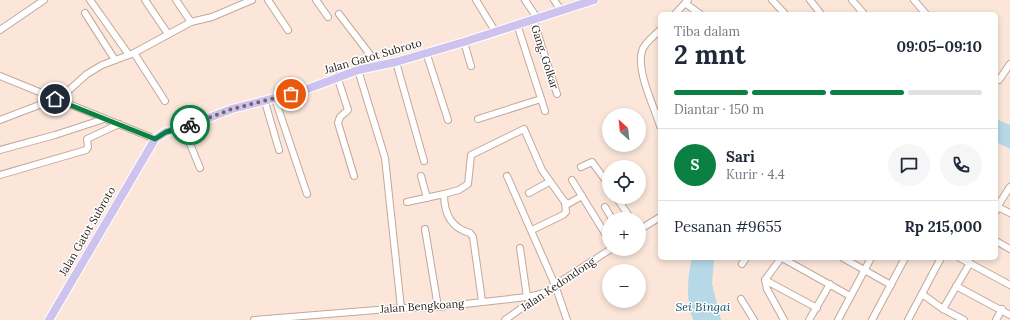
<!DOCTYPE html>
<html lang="id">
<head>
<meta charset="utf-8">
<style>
	body { margin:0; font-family:Lora,serif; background:#f6f6f7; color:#1f2937; height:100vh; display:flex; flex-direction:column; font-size:15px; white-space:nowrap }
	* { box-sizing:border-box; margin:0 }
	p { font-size:13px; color:#747a83 }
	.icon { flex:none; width:22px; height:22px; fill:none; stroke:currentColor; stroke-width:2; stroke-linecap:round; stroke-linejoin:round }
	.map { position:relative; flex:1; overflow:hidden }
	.panel { position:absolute; left:658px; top:12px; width:340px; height:248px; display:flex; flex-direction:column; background:#fff; border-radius:6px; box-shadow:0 2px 6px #0003 }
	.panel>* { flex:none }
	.needle { width:26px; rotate:333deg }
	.controls { position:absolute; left:602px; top:108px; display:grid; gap:8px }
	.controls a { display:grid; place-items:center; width:44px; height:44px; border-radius:50%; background:#fff; box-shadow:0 2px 6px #0003; font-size:20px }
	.pin { position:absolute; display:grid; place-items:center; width:34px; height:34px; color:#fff; margin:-17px; border:2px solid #fff; border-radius:50%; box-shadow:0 1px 4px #0007 }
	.courier { position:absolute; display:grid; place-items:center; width:40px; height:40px; margin:-20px; border:3px solid #0b8043; border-radius:50%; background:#fff; color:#222; box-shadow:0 1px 5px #0007 }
	.summary em { font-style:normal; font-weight:700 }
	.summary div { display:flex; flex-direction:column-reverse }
	.summary { display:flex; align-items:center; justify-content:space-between; height:68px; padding:0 16px }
	h1 { font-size:26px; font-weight:700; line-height:30px }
	.bar { display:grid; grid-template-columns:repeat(4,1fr); gap:6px 4px; align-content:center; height:48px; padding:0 16px }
	.bar i { height:5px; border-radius:3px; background:#e0e1e3 }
	.bar .on { background:#0b8043 }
	.bar p { grid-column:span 4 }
	.line { display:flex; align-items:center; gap:10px; padding:0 16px; border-top:1px solid #e0e1e3 }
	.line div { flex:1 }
	.round { display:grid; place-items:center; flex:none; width:42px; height:42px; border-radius:21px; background:#f6f6f7 }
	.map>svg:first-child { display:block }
	.water { fill:#b6d8e7 }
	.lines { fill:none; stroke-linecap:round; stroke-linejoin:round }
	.minor-casing { stroke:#c2a89a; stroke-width:8 }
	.major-casing { stroke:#fff; stroke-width:10 }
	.minor { stroke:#fff; stroke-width:6 }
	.major { stroke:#cec2ef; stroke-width:8 }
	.done { stroke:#75675f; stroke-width:4; stroke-dasharray:0 7.2 }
	.route { stroke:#0b8043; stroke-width:5 }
	.labels { text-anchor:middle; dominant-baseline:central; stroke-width:3; stroke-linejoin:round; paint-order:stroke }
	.street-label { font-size:11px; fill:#2d231d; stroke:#fff }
	.water-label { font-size:12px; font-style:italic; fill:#13536a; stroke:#fff }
</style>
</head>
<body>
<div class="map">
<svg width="1010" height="320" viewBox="0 0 1010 320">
	<rect width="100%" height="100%" fill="#fbe6d9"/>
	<g class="water">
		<path d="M 996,119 L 1010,125 L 1010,149 L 996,142 Z"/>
		<path d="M 692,258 L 714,258 L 712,284 L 721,320 L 693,320 C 686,299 687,279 692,258 Z"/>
	</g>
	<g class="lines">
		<g class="minor-casing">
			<g id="minor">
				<path d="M 90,0 L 129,55"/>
				<path d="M 145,0 L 168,34"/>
				<path d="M 176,0 L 191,22"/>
				<path d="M 268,0 L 288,30"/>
				<path d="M 316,0 L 328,17"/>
				<path d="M 476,0 L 495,31"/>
				<path d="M 525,0 L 537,18"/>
				<path d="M 554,0 L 561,10"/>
				<path d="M 772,0 L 785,14"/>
				<path d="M 810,0 L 821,14"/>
				<path d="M 852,0 L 864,14"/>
				<path d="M 914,0 L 926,14"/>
				<path d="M 685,3 L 700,14"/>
				<path d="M 85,13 L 115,60"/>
				<path d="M 339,14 L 378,65"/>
				<path d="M 675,14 L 688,0"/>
				<path d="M 533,19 L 557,94"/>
				<path d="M 517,24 L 545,111"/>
				<path d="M 0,30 L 44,0"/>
				<path d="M 660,30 C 654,36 644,43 642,51 C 636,71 654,106 660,126"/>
				<path d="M 464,42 L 471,66"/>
				<path d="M 426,52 L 448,120"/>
				<path d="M 134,53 L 165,101"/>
				<path d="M 396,62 L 424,161"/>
				<path d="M 358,70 L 385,158 L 401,308"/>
				<path d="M 0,76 L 155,139"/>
				<path d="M 337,76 L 348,110 L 340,117 L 338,123 L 354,176"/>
				<path d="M 999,80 L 1010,64"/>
				<path d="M 275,99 L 307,194"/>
				<path d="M 58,100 L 87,74 L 102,65 L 134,53 L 191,22 L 212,17 L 252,0"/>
				<path d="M 265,102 L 279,150"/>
				<path d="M 478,119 L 541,99"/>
				<path d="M 0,120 L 55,99"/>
				<path d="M 183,127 L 200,168"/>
				<path d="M 0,150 L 55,135 L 104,119"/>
				<path d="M 581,167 L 592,162 L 609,185"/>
				<path d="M 0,175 L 86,150 L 88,147 L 87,139 L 119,124"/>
				<path d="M 421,176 L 427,198"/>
				<path d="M 507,176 L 555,285 L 567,320"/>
				<path d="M 572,180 L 609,240"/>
				<path d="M 529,193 L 549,182"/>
				<path d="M 616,197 L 631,219"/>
				<path d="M 407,202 L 444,194"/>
				<path d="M 996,206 L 1010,213"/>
				<path d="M 605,207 L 612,219"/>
				<path d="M 996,211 L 997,207 L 1010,187"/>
				<path d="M 425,229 L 438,307"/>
				<path d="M 532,230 L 563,215 L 566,212 L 565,203"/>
				<path d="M 639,230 L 660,217"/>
				<path d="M 996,241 L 1010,249"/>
				<path d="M 520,248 L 527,297"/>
				<path d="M 781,258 L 765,280 L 767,289 L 784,320"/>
				<path d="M 782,258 L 850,296"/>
				<path d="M 843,258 L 891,285"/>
				<path d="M 960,258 L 1010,285"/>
				<path d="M 742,264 L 746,258"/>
				<path d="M 765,280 L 817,308"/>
				<path d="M 956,286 L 1010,315"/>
				<path d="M 922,294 L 943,309 L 964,320"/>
				<path d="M 741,299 L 754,320"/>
				<path d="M 482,301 L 473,237 L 470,233 C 451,228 444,214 444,194 L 459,190 L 468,184 L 471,155 L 524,129 L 542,170 L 564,201 L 568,204 L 582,196"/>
				<path d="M 943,309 L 970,263"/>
				<path d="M 254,320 L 401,308 L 438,307 L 527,297 L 541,294"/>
				<path d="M 505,320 L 541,294 L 611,249"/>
				<path d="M 809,320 L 830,284"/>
				<path d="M 838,320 L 871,258"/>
				<path d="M 872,320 L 905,258"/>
				<path d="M 908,320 L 941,258"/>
				<path d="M 996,320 L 1002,309"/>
			</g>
		</g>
		<g class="major-casing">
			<path id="major" d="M 49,320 L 155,139 L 166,132 L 185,127 L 232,109 L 302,91 L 358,70 L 396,62 L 464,42 L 594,0"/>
		</g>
		<use href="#minor" class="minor"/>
		<use href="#major" class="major"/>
	</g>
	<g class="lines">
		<path class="done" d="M 190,125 L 232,109 L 291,94"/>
		<path class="route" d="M 55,99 L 155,139 L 166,132 L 190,125"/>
	</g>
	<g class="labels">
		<g class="street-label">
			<text transform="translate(373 56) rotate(-16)">Jalan Gatot Subroto</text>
			<text transform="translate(545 57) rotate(72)">Gang. Golkar</text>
			<text transform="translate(87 231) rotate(-60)">Jalan Gatot Subroto</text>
			<text transform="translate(558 284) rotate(-34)">Jalan Kedondong</text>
			<text transform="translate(422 306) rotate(-4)">Jalan Bengkoang</text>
		</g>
		<g class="water-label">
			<text x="703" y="306">Sei Bingai</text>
		</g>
	</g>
</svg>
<div class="controls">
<a><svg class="needle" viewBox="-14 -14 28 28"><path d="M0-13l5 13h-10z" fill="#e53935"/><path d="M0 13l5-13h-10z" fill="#747a83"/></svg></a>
<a><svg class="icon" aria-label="locate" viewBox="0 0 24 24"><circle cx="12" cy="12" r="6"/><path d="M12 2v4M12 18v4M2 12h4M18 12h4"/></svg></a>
<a>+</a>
<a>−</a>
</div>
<div class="pin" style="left:291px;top:94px;background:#ea580c"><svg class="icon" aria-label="bag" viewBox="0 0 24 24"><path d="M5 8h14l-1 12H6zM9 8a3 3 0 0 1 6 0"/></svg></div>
<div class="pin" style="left:55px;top:99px;background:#1f2937"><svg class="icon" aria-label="home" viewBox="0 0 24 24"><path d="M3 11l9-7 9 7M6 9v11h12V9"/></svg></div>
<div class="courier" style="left:190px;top:125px"><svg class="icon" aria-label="bike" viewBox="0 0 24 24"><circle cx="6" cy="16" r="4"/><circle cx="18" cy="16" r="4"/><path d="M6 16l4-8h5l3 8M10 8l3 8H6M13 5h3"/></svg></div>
<section class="panel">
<div class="summary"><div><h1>2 mnt</h1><p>Tiba dalam</p></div><em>09:05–09:10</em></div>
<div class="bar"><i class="on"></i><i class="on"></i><i class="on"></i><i></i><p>Diantar · 150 m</p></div>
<div class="line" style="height:72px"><b class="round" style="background:#0b8043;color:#fff">S</b><div><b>Sari</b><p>Kurir · 4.4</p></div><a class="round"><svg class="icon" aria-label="chat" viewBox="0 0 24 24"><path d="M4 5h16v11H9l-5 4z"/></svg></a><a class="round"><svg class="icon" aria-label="phone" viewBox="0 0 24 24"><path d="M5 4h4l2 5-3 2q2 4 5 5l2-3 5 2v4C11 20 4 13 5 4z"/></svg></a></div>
<div class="line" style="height:52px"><div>Pesanan #9655</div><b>Rp 215,000</b></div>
</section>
</div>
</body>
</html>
